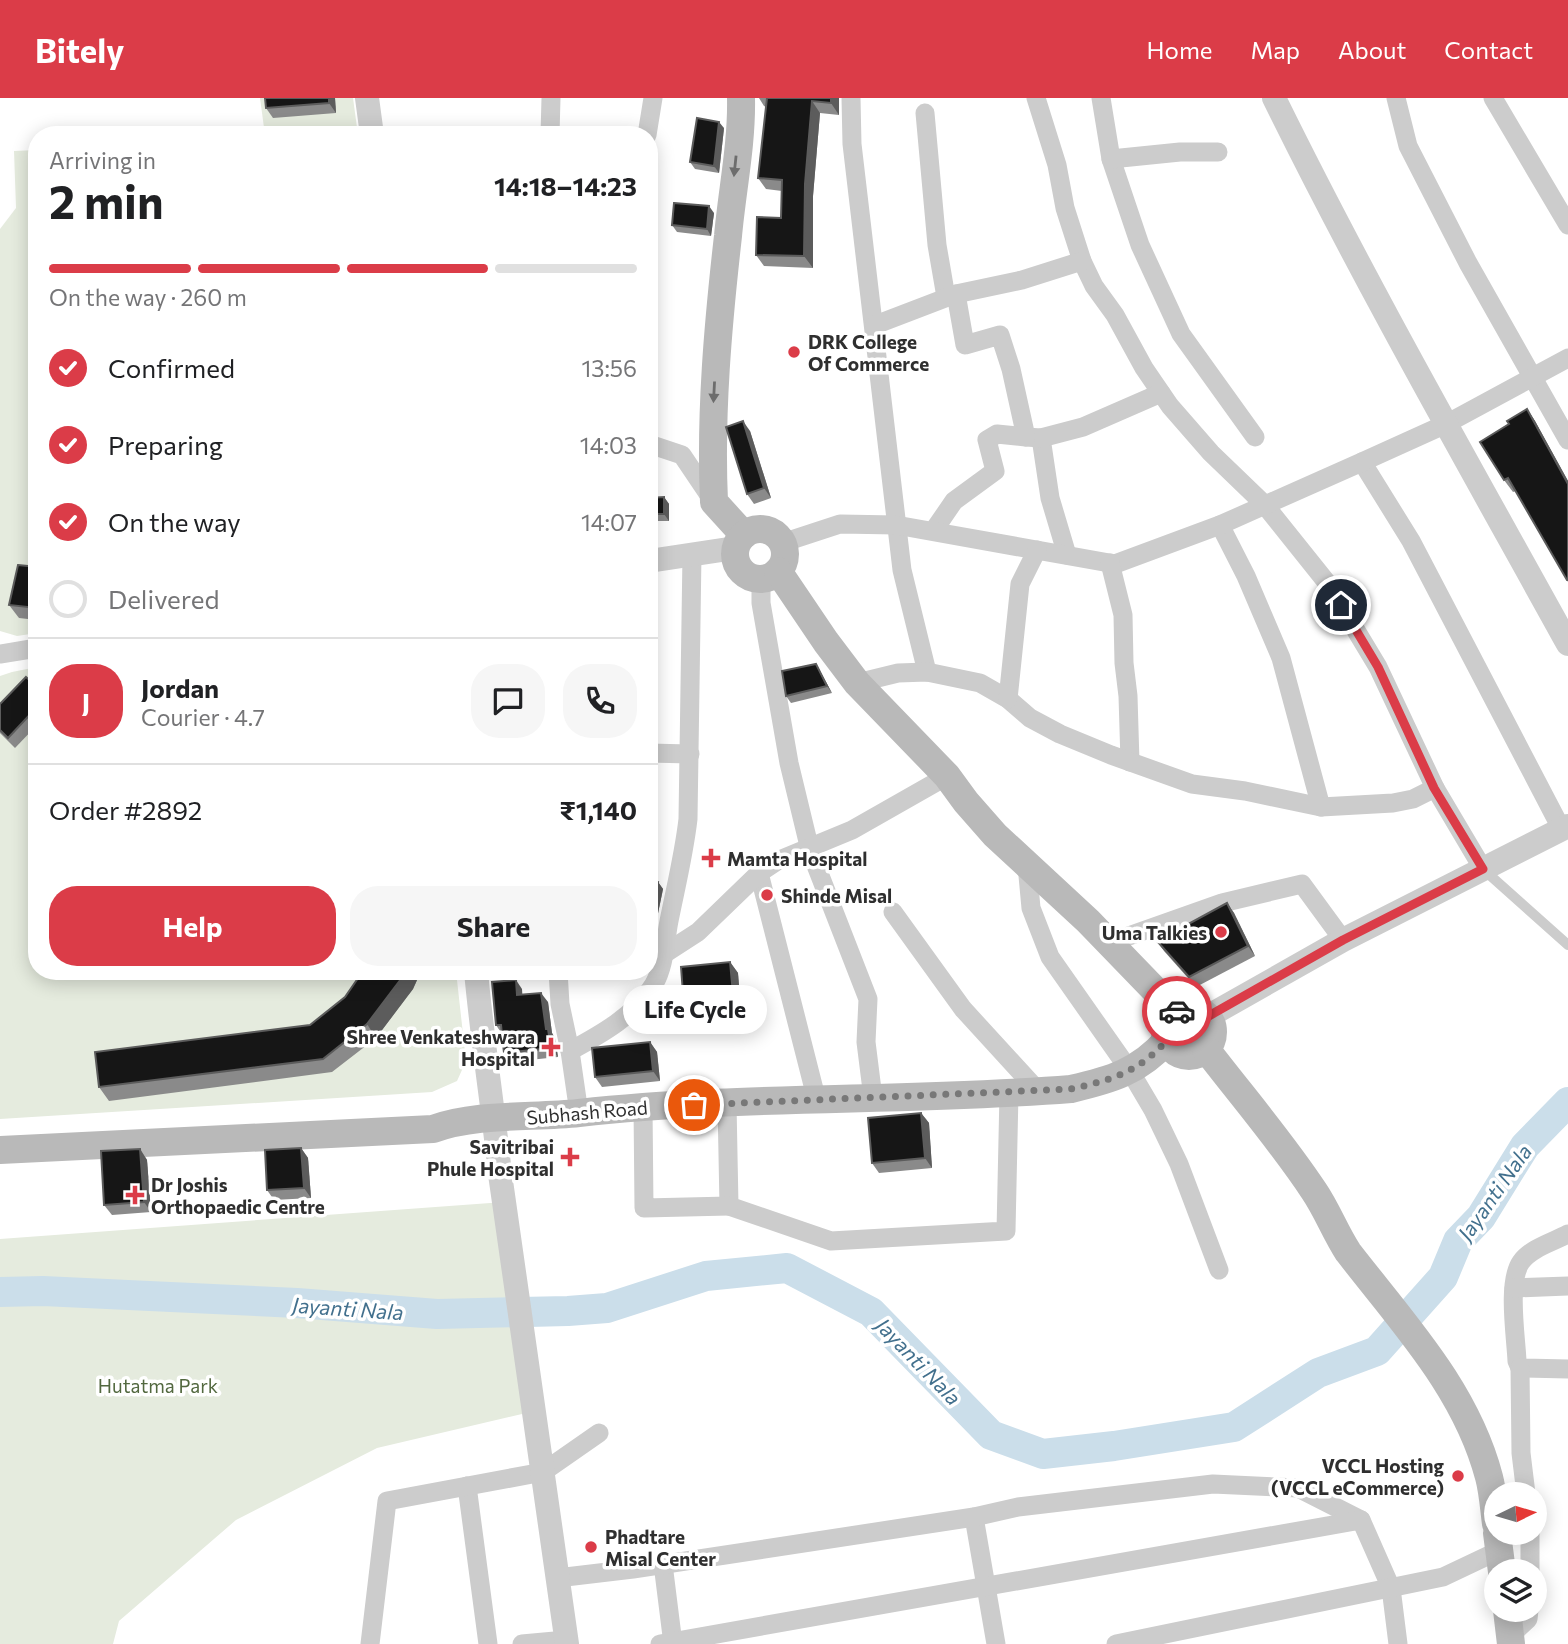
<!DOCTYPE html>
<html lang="en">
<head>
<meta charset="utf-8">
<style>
	body { margin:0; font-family:Commissioner,sans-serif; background:#f6f6f6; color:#202124; height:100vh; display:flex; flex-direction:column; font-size:26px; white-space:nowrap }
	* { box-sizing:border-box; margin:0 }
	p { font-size:23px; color:#757577 }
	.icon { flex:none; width:38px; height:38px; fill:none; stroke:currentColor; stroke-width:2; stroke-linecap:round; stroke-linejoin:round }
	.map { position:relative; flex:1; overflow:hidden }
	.details { position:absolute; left:28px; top:28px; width:630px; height:854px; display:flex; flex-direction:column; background:#fff; border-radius:28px; box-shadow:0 4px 18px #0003 }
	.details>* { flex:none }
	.needle { width:46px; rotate:85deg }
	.fabs { position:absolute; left:1484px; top:1384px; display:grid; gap:14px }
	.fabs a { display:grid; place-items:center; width:63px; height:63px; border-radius:50%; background:#fff; box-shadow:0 4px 18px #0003; font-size:35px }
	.pin { position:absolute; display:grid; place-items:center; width:60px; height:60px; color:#fff; margin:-30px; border:4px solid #fff; border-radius:50%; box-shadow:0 2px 7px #0007 }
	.courier { position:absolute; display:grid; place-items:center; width:70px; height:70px; margin:-35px; border:5px solid #db3c48; border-radius:50%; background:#fff; color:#222; box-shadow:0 2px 9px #0007 }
	.bubble { position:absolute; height:49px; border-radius:24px; background:#fff; box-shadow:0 4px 18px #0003; font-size:23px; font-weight:700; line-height:49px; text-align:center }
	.summary em { font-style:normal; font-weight:700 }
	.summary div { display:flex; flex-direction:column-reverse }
	.summary { display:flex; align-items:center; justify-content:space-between; height:119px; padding:0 21px }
	h1 { font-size:46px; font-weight:700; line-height:52px }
	.bar { display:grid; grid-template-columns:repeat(4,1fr); gap:10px 7px; align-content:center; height:84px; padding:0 21px }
	.bar i { height:9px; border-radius:5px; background:#e0e0e0 }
	.bar .current { background:#db3c48 }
	.bar p { grid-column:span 4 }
	.line { display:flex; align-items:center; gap:18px; padding:0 21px; border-top:2px solid #e0e0e0 }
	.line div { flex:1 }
	.round { display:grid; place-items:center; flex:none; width:74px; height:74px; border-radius:28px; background:#f6f6f6 }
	ol { padding:0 21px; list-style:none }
	li { display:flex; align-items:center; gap:21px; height:77px }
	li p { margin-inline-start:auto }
	li .icon { padding:7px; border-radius:50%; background:#db3c48; color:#fff; stroke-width:4 }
	li:last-child { color:#757577 }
	li i { width:38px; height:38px; border:4px solid #e0e0e0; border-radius:50% }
	.button { display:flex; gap:14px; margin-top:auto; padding:14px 21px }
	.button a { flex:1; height:80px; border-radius:28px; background:#db3c48; color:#fff; font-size:28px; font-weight:700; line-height:80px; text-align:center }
	.button a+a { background:#f6f6f6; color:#202124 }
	header { display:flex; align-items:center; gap:42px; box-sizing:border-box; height:98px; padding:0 35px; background:#db3c48; color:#fff }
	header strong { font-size:33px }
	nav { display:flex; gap:38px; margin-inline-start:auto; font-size:24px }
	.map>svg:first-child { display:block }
	.green { fill:#e5ebde }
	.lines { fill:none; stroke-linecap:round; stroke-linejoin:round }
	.river { stroke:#cbdeea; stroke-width:30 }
	.service { stroke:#ccc; stroke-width:10 }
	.minor { stroke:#ccc; stroke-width:19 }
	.tertiary { stroke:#ccc; stroke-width:24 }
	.secondary { stroke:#b9b9b9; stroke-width:28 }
	.wall { fill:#8a8a8a }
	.shaded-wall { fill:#5c5c5c }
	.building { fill:#161616; stroke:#5c5c5c; stroke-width:2 }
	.oneway { fill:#6d6d6d }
	.done { stroke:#787878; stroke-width:7; stroke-dasharray:0 12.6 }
	.route { stroke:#db3c48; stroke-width:9 }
	.poi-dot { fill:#db3c48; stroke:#fff; stroke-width:2.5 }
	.labels { text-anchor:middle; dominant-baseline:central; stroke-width:7; stroke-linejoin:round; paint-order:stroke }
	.poi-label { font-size:19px; font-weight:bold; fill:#2f2f2f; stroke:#fff; text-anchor:start }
	.street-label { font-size:19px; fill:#2f2f2f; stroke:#fff }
	.park-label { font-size:19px; fill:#52683f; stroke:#fff }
	.water-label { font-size:21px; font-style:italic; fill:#42708d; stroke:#fff }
</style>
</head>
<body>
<header>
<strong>Bitely</strong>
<nav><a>Home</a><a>Map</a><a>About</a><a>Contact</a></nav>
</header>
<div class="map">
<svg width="1568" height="1546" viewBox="0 0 1568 1546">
	<rect width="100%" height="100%" fill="#fff"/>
	<g class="green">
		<path d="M 260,0 L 353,0 L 358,37 L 265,37 Z"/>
		<path d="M 37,52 L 37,535 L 17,538 L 0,533 L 0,131 L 16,110 L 14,53 Z"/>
		<path d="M 37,569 L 37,873 L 456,873 L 466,963 L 457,983 L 432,994 L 0,1021 L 0,578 L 12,574 Z"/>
		<path d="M 504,1104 L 535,1313 L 377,1350 L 236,1422 L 119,1523 L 113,1546 L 0,1546 L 0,1141 Z"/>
	</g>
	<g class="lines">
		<path class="river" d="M 0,1194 L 43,1193 L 297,1205 L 437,1216 L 568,1213 L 607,1210 L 706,1178 L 787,1170 L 871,1214 L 991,1337 L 1043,1356 L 1114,1348 L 1234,1329 L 1318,1275 L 1377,1253 L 1443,1179 L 1458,1143 L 1481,1119 L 1525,1048 L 1568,1004"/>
		<path class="service" d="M 1484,772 L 1568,847"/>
		<g class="minor">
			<path d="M 851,0 L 852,46 L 902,472 L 927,574"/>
			<path d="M 1036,0 L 1057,67 L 1065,110 L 1082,163 L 1094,188 L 1115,217 L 1144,270 L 1170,308 L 1211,355 L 1264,406 L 1328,486 L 1378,569 L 1435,690 L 1483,771"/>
			<path d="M 1101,0 L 1111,61 L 1140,147 L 1181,236 L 1255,339"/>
			<path d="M 1396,0 L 1408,48 L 1468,165 L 1568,342"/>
			<path d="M 1493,0 L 1568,127"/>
			<path d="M 925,15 L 937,147 L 946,199"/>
			<path d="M 550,37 L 551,0"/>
			<path d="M 647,37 L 653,0"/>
			<path d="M 1111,61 L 1180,54 L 1218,54"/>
			<path d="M 956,196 L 965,247 L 1000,237 L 1011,271 L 1026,339 L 1041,340 L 1050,400 L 1067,457"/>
			<path d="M 875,227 L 956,196 L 1022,182 L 1082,163"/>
			<path d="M 1041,340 L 1083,329 L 1161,295"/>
			<path d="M 649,346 L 682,357 L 713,403"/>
			<path d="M 1362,364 L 1411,443 L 1562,732"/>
			<path d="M 1220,427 L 1246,478 L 1281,560 L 1321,709"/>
			<path d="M 934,432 L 954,403 L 995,373 L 987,342 L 997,336 L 1026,339"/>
			<path d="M 782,445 L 840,426 L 896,427 L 1115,466 L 1220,427 L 1362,364 L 1446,326 L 1568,260"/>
			<path d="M 1110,465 L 1123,517 L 1124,565 L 1128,598 L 1130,664"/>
			<path d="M 761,481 L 761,505 L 789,665 L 810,752 L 868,901 L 866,944 L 873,1000"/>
			<path d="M 0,556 L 37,550"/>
			<path d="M 857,585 L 898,575 L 927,574 L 980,585 L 1008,601 L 1030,620 L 1060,636 L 1111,657 L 1192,686 L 1245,693 L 1321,709 L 1393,705 L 1413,701 L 1435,690"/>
			<path d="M 1008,601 L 1020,486 L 1037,452"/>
			<path d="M 649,655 L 690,656"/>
			<path d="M 1027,767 L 1031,810 L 1050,859 L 1130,973 L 1153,1012 L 1179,1066 L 1219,1172"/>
			<path d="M 759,775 L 817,1003"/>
			<path d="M 893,814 L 963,911 L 1039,994"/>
			<path d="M 1109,845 L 1222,805 L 1302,786 L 1343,842"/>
			<path d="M 664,856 L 698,834 L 759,775 L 777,763 L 852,732 L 947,678"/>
			<path d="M 558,873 L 560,906 L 570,953"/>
			<path d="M 727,1006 L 729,1108 L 831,1143 L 1006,1133 L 1009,995"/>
			<path d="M 643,1008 L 644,1110 L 729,1108"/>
			<path d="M 579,1015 L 570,953 C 600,937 636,917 654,886 C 665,867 665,843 669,823 C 676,788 684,756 688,721 L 692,456"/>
			<path d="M 1568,1136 C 1553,1144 1531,1150 1521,1164 C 1507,1184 1516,1239 1517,1263 L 1520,1270 L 1568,1271"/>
			<path d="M 1514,1190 L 1568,1188"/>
			<path d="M 1520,1270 L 1521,1355 L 1526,1396"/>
			<path d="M 467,1388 L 488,1546"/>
			<path d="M 974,1419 L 996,1546"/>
			<path d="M 663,1466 L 673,1546"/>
			<path d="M 1530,1474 L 1530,1435"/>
			<path d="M 557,1480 L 633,1471 L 974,1419 L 1018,1409 L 1213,1386 L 1298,1390 L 1361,1422"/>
			<path d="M 1510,1538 L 1528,1521 L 1529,1512"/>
			<path d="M 370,1546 L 387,1403 L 543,1374 L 599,1335"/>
			<path d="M 522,1546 L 566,1542"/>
			<path d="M 660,1546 L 1361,1422 L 1391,1490 L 1398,1546"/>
			<path d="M 1116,1546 L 1443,1479 L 1500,1452"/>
		</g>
		<g class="tertiary">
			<path d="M 367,0 L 372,37"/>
			<path d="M 1274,0 C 1365,185 1468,365 1568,546"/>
			<path d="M 649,463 L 735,450"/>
			<path d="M 476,873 C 482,941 493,1008 500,1076 L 567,1546"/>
			<path d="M 1207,919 L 1343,842 L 1568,728"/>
		</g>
		<g class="secondary">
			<path d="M 741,0 C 742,46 732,93 728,138 C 718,226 710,316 714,404 L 744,437"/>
			<circle cx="760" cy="456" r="25"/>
			<path d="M 778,473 L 826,544 L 857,585 L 947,678 L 966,704 L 995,737 L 1088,823 L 1176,914"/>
			<circle cx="1189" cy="934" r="24"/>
			<path d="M 1206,951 C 1242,998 1281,1043 1314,1093 C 1327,1112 1335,1134 1348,1154 C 1402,1224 1466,1291 1489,1379 C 1493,1394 1494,1411 1496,1426"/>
			<path d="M 0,1052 L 433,1031 C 477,1015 532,1020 579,1015 C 742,997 907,1004 1071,991 C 1110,982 1139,974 1167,942"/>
			<path d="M 1497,1435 L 1502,1474"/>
			<path d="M 1507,1512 L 1511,1546"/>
		</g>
	</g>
	<g class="wall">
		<path d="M 335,0 L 336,15 L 273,20 L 266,10 Z"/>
		<path d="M 759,0 L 839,0 L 839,17 L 820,15 L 813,98 L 813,170 L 764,168 L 756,157 L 781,120 L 782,93 L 766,91 L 758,80 L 766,9 L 764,8 Z"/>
		<path d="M 724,30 L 719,75 L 695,71 L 690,64 Z"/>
		<path d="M 714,115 L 711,138 L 677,134 L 672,127 Z"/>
		<path d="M 1527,311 L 1535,323 L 1568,383 L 1568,484 L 1516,393 L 1513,394 L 1504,382 L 1509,326 Z"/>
		<path d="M 750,333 L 771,400 L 754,406 L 747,396 Z"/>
		<path d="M 664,399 L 669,406 L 669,423 L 649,423 L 649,400 Z"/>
		<path d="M 37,469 L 37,522 L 19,520 L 9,507 Z"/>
		<path d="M 816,566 L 832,595 L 791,605 L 786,598 Z"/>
		<path d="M 37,589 L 37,627 L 15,650 L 0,635 L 0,606 Z"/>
		<path d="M 649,783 L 658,784 L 663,791 L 657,820 L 649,819 Z"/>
		<path d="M 1227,805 L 1234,815 L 1255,858 L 1196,889 L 1164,853 L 1157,843 Z"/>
		<path d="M 730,864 L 738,875 L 742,927 L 692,931 L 685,921 Z"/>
		<path d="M 363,873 L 421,873 L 413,891 L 376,940 L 332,974 L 109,1003 L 99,989 L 310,927 L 345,899 Z"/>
		<path d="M 522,891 L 522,897 L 548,904 L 552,935 L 555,940 L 558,959 L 510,964 L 504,955 L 502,936 L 496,927 Z"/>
		<path d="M 650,944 L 657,954 L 660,983 L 602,989 L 595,979 Z"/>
		<path d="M 921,1015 L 929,1025 L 932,1070 L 879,1075 L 872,1065 Z"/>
		<path d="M 301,1050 L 308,1060 L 311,1100 L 274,1102 L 267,1092 Z"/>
		<path d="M 140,1051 L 147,1062 L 151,1114 L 112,1117 L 104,1107 Z"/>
	</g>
	<g class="shaded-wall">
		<path d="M 329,0 L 335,0 L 336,15 L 329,5 Z"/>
		<path d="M 831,0 L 839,0 L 839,17 L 831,5 Z"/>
		<path d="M 812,3 L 820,15 L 813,98 L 813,170 L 804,158 L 805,86 Z"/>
		<path d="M 719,24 L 724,30 L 719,75 L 714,68 Z"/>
		<path d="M 709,108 L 714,115 L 711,138 L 707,131 Z"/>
		<path d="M 1527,311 L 1535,323 L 1568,383 L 1568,386 Z"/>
		<path d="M 743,323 L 750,333 L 771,400 L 764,390 Z"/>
		<path d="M 664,399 L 669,406 L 669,423 L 664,416 Z"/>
		<path d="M 816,566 L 820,573 L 832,595 L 827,588 Z"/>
		<path d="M 658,784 L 663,791 L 657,820 L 652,813 Z"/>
		<path d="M 1227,805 L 1234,815 L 1255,858 L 1248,848 Z"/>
		<path d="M 730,864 L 738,875 L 742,927 L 735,917 Z"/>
		<path d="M 406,873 L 421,873 L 413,891 L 376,940 L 367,926 Z"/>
		<path d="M 516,882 L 522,891 L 523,906 L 517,897 Z"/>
		<path d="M 541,895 L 548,904 L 552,935 L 555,940 L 558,959 L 551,950 L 546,931 Z"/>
		<path d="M 650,944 L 657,954 L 660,983 L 653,973 Z"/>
		<path d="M 921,1015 L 929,1025 L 932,1070 L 925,1060 Z"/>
		<path d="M 301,1050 L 308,1060 L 311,1100 L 304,1090 Z"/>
		<path d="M 140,1051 L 147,1062 L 151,1114 L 144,1104 Z"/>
	</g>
	<g class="building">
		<path d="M 265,0 L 329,0 L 329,5 L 266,10 Z"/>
		<path d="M 767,0 L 831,0 L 831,5 L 812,3 L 805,86 L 804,158 L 756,157 L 757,119 L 781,120 L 782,82 L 758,80 Z"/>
		<path d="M 697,20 L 719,24 L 714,68 L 690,64 Z"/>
		<path d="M 674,105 L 709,108 L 707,131 L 672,127 Z"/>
		<path d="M 1527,311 L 1568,386 L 1568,482 L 1567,482 L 1508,380 L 1504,382 L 1480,344 L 1509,326 L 1507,323 Z"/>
		<path d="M 743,323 L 764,390 L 747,396 L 726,329 Z"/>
		<path d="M 664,399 L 664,416 L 649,416 L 649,400 Z"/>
		<path d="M 18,467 L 37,469 L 37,510 L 9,507 Z"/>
		<path d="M 816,566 L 827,588 L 786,598 L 782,573 Z"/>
		<path d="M 26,579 L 37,589 L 37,609 L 8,640 L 0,632 L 0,606 Z"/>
		<path d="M 649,783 L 658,784 L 652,813 L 649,813 Z"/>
		<path d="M 1227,805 L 1248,848 L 1189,879 L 1157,843 Z"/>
		<path d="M 730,864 L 735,917 L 685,921 L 681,869 Z"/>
		<path d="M 363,873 L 406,873 L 404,877 L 367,926 L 323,961 L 99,989 L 95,954 L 310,927 L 345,899 Z"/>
		<path d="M 516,882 L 517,897 L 541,895 L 546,931 L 548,931 L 551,950 L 504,955 L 501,927 L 496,927 L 492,884 Z"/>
		<path d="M 650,944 L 653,973 L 595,979 L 592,950 Z"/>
		<path d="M 921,1015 L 925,1060 L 872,1065 L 868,1020 Z"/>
		<path d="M 301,1050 L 304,1090 L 267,1092 L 265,1052 Z"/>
		<path d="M 140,1051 L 144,1104 L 104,1107 L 101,1053 Z"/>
	</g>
	<defs><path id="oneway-solid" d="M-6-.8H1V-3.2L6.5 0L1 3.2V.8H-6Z" transform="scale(1.75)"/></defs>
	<g class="oneway">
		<use href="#oneway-solid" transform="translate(735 68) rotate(96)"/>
		<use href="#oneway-solid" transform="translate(714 294) rotate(93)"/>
	</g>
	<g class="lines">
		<path class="done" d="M 694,1007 L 1071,991 C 1111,982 1139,974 1167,942 L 1166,926 L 1177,913"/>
		<path class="route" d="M 1177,913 C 1188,908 1199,910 1207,919 L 1343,842 L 1483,771 L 1434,690 L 1378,569 L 1341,507"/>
	</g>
	<g class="poi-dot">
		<circle cx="794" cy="254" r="7"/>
		<path d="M707.5 749.5h7v7h7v7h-7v7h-7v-7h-7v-7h7z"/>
		<circle cx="767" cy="797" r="7"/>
		<circle cx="1221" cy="834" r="7"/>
		<path d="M547.5 938.5h7v7h7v7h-7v7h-7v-7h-7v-7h7z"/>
		<path d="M566.5 1048.5h7v7h7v7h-7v7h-7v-7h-7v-7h7z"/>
		<path d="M131.5 1086.5h7v7h7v7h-7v7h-7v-7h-7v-7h7z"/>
		<circle cx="1458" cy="1378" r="7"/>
		<circle cx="591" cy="1449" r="7"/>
	</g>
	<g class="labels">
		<g class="poi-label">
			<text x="808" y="243">DRK College<tspan x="808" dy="22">Of Commerce</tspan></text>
			<text x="727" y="760">Mamta Hospital</text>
			<text x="781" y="797">Shinde Misal</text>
			<text x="1207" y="834" text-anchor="end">Uma Talkies</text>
			<text x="535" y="938" text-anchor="end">Shree Venkateshwara<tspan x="535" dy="22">Hospital</tspan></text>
			<text x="554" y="1048" text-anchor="end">Savitribai<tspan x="554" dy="22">Phule Hospital</tspan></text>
			<text x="151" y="1086">Dr Joshis<tspan x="151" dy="22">Orthopaedic Centre</tspan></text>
			<text x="1444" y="1367" text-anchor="end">VCCL Hosting<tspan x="1444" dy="22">(VCCL eCommerce)</tspan></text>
			<text x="605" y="1438">Phadtare<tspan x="605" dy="22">Misal Center</tspan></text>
		</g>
		<g class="street-label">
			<text transform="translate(587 1014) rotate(-5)">Subhash Road</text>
		</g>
		<g class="park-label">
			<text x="158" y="1287">Hutatma Park</text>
		</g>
		<g class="water-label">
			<text transform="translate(1494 1094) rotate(-55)">Jayanti Nala</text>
			<text transform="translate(348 1210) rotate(4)">Jayanti Nala</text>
			<text transform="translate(919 1263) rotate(46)">Jayanti Nala</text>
		</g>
	</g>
</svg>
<div class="fabs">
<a><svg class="needle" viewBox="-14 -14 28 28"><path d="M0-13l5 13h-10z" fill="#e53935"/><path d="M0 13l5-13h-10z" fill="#757577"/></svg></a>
<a><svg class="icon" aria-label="layers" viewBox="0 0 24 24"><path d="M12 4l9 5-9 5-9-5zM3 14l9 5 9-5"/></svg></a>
</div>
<div class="pin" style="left:694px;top:1007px;background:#ea580c"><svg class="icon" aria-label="bag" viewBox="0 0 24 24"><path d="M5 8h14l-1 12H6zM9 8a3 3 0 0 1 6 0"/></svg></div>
<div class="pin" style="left:1341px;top:507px;background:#1f2937"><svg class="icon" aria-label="home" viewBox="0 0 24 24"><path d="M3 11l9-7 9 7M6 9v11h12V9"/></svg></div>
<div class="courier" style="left:1177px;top:913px"><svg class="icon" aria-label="car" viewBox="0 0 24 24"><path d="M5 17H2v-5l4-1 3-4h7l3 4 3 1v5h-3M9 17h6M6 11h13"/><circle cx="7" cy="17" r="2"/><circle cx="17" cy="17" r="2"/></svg></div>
<div class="bubble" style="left:623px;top:887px;width:144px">Life Cycle</div>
<section class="details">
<div class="summary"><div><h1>2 min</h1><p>Arriving in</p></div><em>14:18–14:23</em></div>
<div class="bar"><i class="current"></i><i class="current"></i><i class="current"></i><i></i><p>On the way · 260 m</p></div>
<ol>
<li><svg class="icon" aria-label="check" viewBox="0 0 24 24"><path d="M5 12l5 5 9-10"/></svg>Confirmed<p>13:56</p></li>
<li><svg class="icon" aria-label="check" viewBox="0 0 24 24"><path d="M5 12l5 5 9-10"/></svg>Preparing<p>14:03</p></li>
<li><svg class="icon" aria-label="check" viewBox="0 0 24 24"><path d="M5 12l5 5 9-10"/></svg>On the way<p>14:07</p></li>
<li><i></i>Delivered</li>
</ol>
<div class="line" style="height:126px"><b class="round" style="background:#db3c48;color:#fff">J</b><div><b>Jordan</b><p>Courier · 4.7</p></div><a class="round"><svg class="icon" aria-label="chat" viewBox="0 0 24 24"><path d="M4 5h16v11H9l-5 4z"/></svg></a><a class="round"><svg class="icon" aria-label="phone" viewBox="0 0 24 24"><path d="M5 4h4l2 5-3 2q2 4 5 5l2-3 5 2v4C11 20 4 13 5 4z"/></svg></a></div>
<div class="line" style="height:91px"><div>Order #2892</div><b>₹1,140</b></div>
<div class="button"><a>Help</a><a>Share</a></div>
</section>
</div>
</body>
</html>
